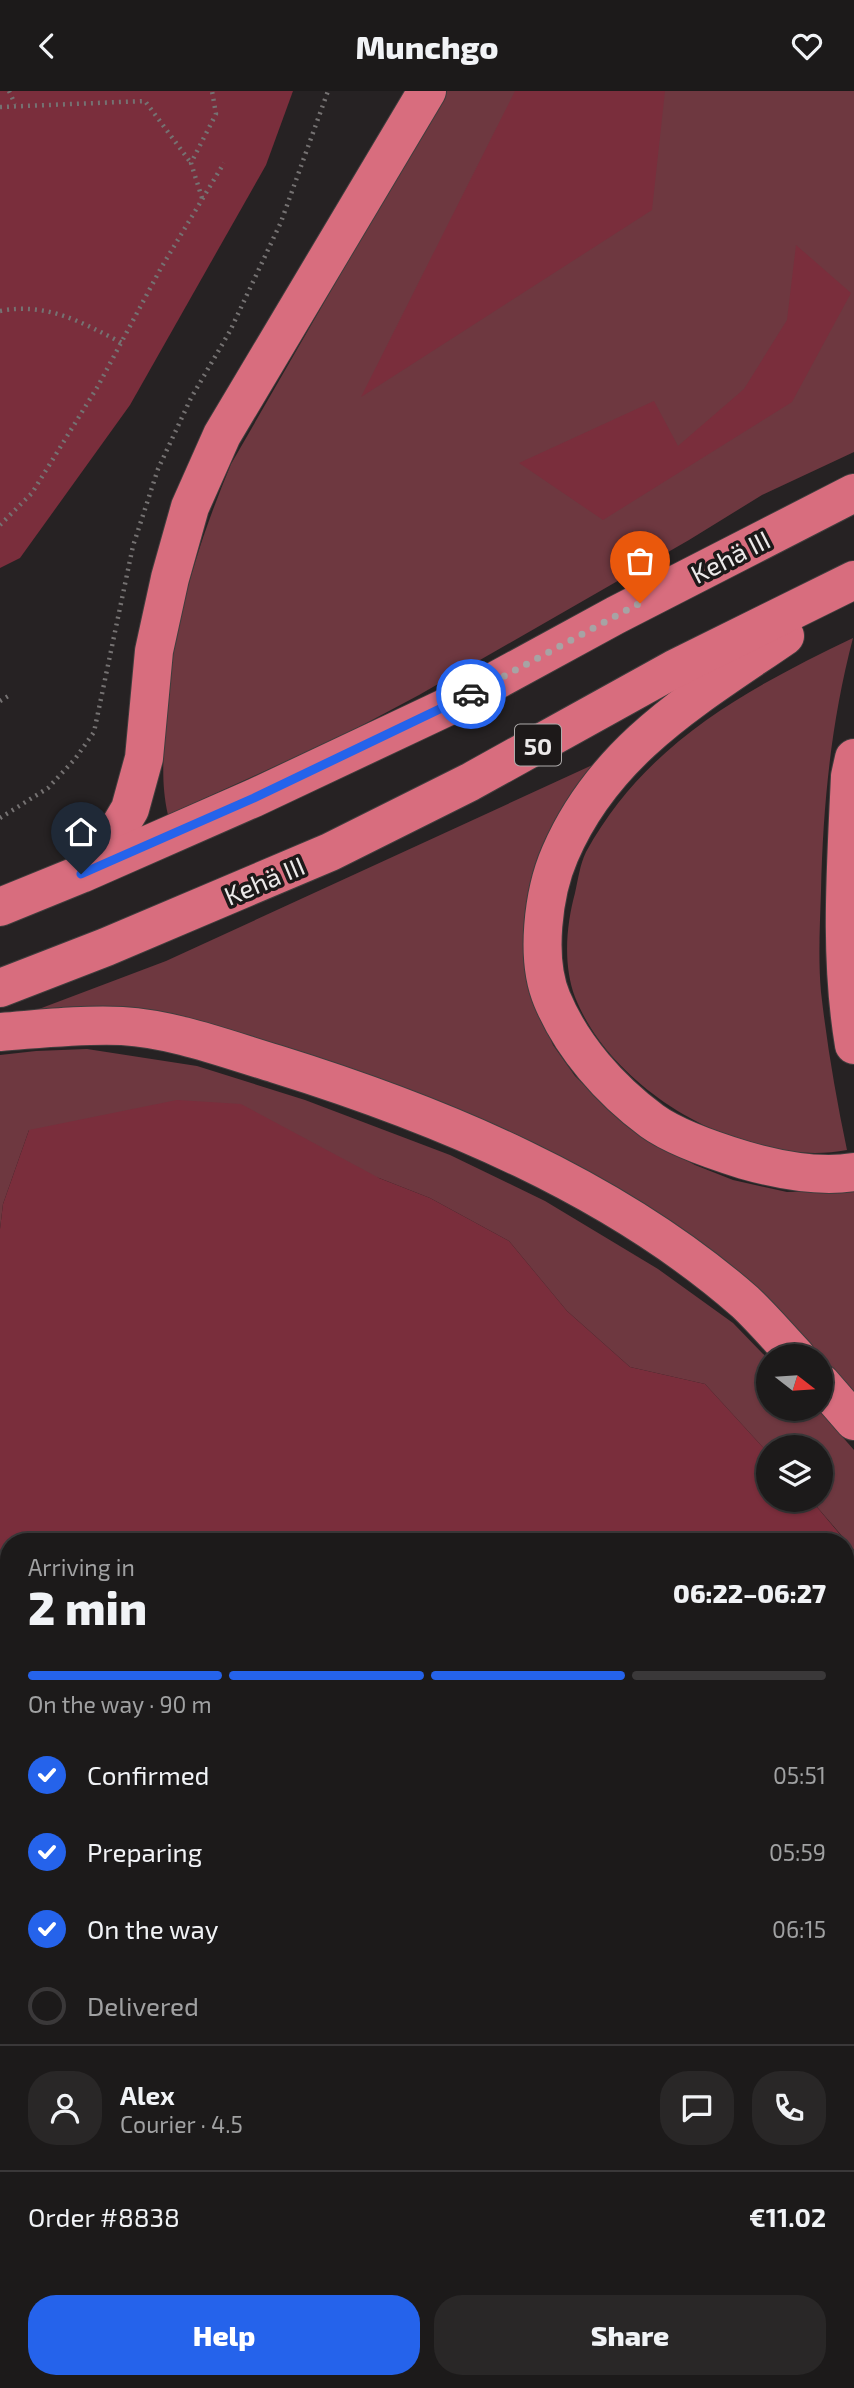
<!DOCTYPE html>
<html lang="en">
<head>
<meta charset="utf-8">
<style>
	body { margin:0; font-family:"Exo 2",sans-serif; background:#292727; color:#f1f3f6; height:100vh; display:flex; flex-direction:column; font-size:26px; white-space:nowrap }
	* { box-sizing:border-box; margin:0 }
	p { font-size:23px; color:#a0a1a2 }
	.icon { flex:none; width:38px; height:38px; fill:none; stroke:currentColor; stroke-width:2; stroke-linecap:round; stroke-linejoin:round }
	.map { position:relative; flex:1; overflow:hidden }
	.side { position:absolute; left:0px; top:1442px; width:854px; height:856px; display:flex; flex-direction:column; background:#1c1a1a; border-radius:28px 28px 0 0; box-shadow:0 2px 5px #0004,0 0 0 2px #3a3839 }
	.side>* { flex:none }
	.needle { width:46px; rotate:107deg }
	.buttons { position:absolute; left:756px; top:1253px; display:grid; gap:14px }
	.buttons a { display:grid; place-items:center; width:77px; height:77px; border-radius:50%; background:#1c1a1a; box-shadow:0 2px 5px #0004,0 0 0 2px #3a3839; font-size:35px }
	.pin { position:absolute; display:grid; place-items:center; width:60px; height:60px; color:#fff; margin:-72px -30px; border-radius:50% 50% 50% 0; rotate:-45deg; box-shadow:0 0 7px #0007 }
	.pin .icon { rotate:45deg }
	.courier { position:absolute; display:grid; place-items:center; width:70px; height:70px; margin:-35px; border:5px solid #2563eb; border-radius:50%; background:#fff; color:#222; box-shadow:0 2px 9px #0007 }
	.summary em { font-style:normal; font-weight:800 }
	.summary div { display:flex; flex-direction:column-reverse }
	.summary { display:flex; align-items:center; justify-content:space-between; height:119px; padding:0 28px }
	h1 { font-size:46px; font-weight:800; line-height:52px }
	.bar { display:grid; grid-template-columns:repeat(4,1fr); gap:10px 7px; align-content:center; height:84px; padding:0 28px }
	.bar i { height:9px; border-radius:5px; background:#3a3839 }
	.bar .on { background:#2563eb }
	.bar p { grid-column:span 4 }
	.line { display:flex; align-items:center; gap:18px; padding:0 28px; border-top:2px solid #3a3839 }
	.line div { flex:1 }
	.round { display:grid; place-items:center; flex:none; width:74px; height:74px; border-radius:28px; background:#292727 }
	ol { padding:0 28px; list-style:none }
	li { display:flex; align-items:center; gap:21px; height:77px }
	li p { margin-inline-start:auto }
	li .icon { padding:7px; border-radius:50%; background:#2563eb; color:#fff; stroke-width:4 }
	li:last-child { color:#a0a1a2 }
	li i { width:38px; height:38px; border:4px solid #3a3839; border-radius:50% }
	.primary-button { display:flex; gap:14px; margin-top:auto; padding:14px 28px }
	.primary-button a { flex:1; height:80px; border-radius:28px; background:#2563eb; color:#fff; font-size:28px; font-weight:800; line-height:80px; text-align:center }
	.primary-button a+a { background:#292727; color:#f1f3f6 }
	header { display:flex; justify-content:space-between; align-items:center; height:91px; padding:0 28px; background:#1c1a1a; font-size:32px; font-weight:800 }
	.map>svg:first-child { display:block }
	.green { fill:#6e3840 }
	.forest { fill:#7a2e3c }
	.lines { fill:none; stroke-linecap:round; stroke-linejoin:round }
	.minor-casing { stroke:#403d3d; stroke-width:40 }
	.highway-casing { stroke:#403d3d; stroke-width:40 }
	.path { stroke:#757272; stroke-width:4.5; stroke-dasharray:2 5; stroke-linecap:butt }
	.minor { stroke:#615c5d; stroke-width:38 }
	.highway { stroke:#d86d7e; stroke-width:38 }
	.rail-casing { stroke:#cbc8c8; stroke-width:8 }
	.rail { stroke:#1d1919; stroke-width:5; stroke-dasharray:16; stroke-linecap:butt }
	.done { stroke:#a7a3a4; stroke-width:7; stroke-dasharray:0 12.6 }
	.route { stroke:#2563eb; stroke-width:9 }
	.labels { text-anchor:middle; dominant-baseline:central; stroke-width:7; stroke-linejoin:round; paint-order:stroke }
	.shield { fill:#1d1919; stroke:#aeabab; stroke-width:2 }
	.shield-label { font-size:24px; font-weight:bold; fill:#ece9e9 }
	.street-label { font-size:26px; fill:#ece9e9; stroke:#1d1919 }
</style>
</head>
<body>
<header><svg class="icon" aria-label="back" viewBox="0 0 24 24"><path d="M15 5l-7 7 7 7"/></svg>Munchgo<svg class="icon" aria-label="heart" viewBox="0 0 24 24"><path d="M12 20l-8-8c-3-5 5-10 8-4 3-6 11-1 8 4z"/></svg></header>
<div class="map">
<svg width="854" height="2297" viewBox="0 0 854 2297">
	<rect width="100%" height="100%" fill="#262223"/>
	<g class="green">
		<path d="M 446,0 L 854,0 L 854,361 L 762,404 L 689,449 L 419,604 L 344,644 L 168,724 C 162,697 163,677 164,649 C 167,552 194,462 231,373 Z"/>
		<path d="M 853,547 C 831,631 823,714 821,800 C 820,833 818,868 821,901 C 827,954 836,1007 847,1059 C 746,1078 612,1001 575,906 C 563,874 566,835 575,802 C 578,789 580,773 586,761 C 646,652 745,599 853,547 Z"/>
		<path d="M 599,671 L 536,913 L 553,954 L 575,985 L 610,1019 L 647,1048 L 695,1074 L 733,1089 L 787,1101 L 854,1099 L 854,1304 L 821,1265 L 731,1185 L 501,1047 L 31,921 L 166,870 Z"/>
		<path d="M 87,958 L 197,975 L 305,1009 L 450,1064 L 545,1110 L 658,1178 L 733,1232 L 768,1268 L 768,1318 L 818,1318 L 854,1359 L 854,1459 L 811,1409 L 821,1409 L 821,1356 L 768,1356 L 768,1362 L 705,1293 L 630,1276 L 567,1220 L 509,1150 L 430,1107 L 379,1087 L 29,1039 L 3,1113 L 0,1138 L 0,964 L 36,960 Z"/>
	</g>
	<g class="forest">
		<path d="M 0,0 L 293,0 L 266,74 L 130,314 L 20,467 L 0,477 Z"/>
		<path d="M 515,0 L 665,0 L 652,119 L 361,306 Z"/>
		<path d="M 796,154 L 851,202 L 792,311 L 603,429 L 519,372 L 654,310 L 678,355 L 744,298 L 787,229 Z"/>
		<path d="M 177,1009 L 241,1013 L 379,1087 L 430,1107 L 509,1150 L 567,1220 L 630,1276 L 705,1293 L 768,1362 L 768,1409 L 811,1409 L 854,1460 L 854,1573 L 845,1569 L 845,1451 L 9,1451 L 9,1517 L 0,1505 L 0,1138 L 3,1113 L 29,1039 Z"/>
		<path d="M 0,1537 L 9,1537 L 9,1592 L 0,1589 Z"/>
		<path d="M 854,1777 L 854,2122 L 845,2122 L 845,1780 Z"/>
	</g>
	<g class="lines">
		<g class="minor-casing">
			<path id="minor" d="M 0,1729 L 9,1732"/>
		</g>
		<g class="highway-casing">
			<g id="highway">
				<path d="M 785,545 C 695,607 605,658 560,763 C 543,802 535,868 552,908 C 572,956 610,999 652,1030 C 674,1046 718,1061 744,1069 C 779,1079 818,1087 854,1081"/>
				<path d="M 854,667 L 850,685 C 846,775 839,865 854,954"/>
				<path d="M 85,779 L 111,750 L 130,718 L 144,667 L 154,560 L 170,487 L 190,416 L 222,344 L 427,0"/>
				<path d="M 0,816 L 81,783 L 254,707 L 449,615 L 616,524 L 854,402"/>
				<path d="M 0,897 L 106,856 L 330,761 L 470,691 L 674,578 L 854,489"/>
				<path d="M 0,941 C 40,938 82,933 122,935 C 174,938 226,958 276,973 C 440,1024 614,1096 745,1211 C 763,1228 779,1247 796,1265"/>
				<path d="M 821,1292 L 854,1330"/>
			</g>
		</g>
		<g class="path">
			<path d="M 9,0 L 15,13"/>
			<path d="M 0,16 L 145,10 L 191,72"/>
			<path d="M 202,107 L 191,72 L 216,23 L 212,0"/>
			<path d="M 0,220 C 47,211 81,231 122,252"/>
			<path d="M 0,434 L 32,402 L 98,295 L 161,177 L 224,72"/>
			<path d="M 0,610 L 10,604"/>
			<path d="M 0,727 L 48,697 L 75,668 L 94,641 L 133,455 L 158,378 L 191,307 L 230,240 L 281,131 L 328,0"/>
			<path d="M 0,1858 L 9,1858"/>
			<path d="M 845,2029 L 854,2030"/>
		</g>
		<use href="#minor" class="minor"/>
		<use href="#highway" class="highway"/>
		<g class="rail-casing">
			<path id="rail" d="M 0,1663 L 9,1666"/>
		</g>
		<use href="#rail" class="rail"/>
	</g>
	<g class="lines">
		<path class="done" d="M 471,603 L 640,512"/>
		<path class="route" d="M 81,783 L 254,707 L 471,603"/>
	</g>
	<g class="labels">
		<rect class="shield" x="515" y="633.5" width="46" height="41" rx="5"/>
		<g class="shield-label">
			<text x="538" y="654">50</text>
		</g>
		<g class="street-label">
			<text transform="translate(730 465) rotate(-27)">Kehä III</text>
			<text transform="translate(264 789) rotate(-23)">Kehä III</text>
		</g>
	</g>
</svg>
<div class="buttons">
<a><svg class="needle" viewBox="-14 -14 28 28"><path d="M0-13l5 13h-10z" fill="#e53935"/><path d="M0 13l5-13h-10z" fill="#a0a1a2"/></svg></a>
<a><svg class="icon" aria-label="layers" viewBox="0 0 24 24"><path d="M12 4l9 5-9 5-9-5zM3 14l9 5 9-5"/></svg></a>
</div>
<div class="pin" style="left:640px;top:512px;background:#ea580c"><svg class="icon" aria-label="bag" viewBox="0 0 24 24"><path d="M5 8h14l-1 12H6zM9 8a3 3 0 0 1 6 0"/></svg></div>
<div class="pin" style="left:81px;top:783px;background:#1f2937"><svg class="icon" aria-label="home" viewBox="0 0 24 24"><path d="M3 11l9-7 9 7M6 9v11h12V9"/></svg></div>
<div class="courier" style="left:471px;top:603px"><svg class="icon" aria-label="car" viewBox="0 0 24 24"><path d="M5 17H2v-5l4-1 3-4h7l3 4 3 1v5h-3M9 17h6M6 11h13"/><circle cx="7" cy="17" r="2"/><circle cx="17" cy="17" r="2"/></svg></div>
<section class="side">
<div class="summary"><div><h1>2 min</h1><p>Arriving in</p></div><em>06:22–06:27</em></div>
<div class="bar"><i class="on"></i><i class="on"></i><i class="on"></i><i></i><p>On the way · 90 m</p></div>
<ol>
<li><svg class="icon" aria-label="check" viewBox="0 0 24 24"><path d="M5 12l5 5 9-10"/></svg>Confirmed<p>05:51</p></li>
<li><svg class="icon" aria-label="check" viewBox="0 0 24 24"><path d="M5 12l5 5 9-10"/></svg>Preparing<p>05:59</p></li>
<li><svg class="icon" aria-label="check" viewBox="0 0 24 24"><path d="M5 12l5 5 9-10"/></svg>On the way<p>06:15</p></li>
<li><i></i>Delivered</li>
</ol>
<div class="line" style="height:126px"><a class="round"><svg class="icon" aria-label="person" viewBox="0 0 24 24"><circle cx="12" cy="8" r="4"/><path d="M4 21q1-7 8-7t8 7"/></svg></a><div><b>Alex</b><p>Courier · 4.5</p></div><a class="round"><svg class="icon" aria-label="chat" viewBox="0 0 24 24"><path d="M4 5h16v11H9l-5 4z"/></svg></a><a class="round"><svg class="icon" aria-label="phone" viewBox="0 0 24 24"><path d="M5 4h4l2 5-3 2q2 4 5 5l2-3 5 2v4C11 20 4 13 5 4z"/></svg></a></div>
<div class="line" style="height:91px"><div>Order #8838</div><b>€11.02</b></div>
<div class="primary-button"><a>Help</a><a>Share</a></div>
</section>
</div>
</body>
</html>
